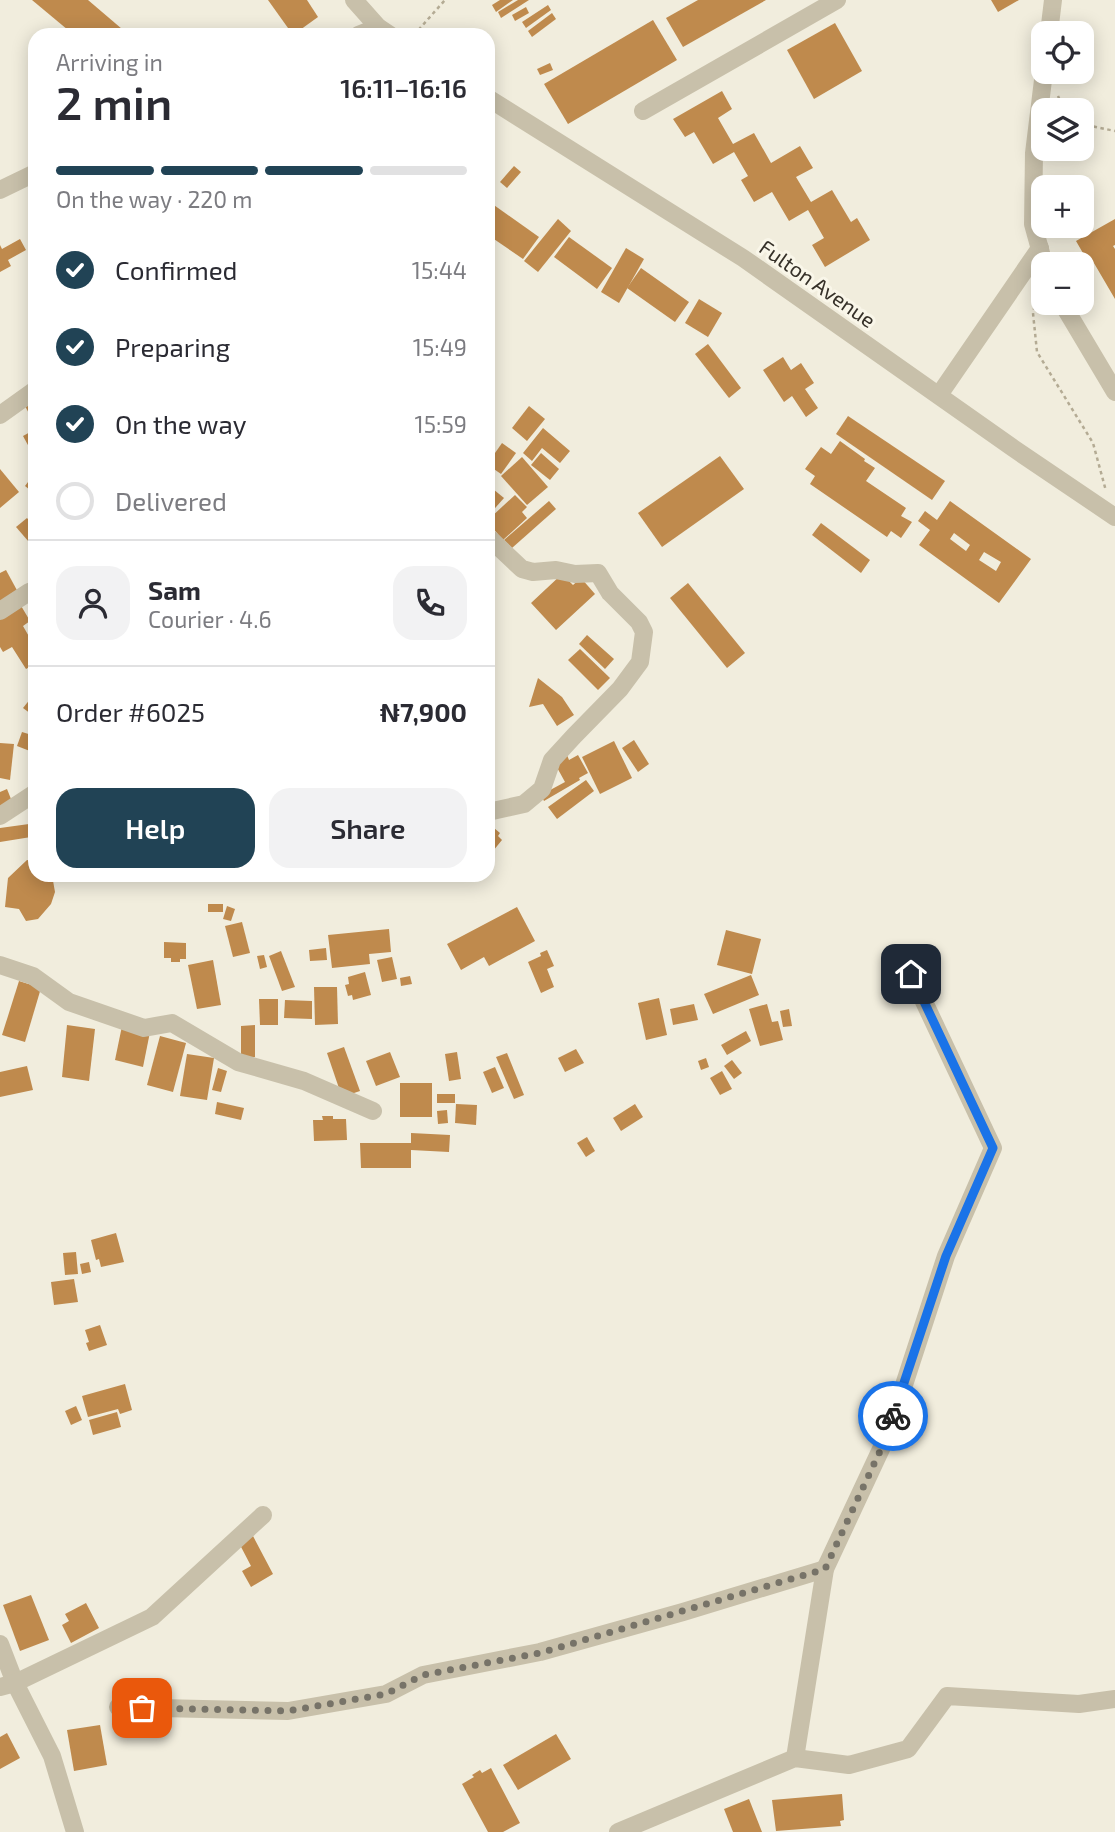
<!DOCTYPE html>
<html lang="en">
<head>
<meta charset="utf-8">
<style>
	body { margin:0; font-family:"Exo 2",sans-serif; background:#f2f2f3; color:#2b2b33; height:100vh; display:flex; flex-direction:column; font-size:26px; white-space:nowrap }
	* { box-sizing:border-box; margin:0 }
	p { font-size:23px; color:#7c7c81 }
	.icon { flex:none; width:38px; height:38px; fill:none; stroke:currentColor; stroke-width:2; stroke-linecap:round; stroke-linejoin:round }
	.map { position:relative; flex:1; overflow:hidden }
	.details { position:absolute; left:28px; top:28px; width:467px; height:854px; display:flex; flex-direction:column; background:#fff; border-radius:21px; box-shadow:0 4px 18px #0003 }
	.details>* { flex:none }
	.controls { position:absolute; left:1031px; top:21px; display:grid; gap:14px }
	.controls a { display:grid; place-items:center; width:63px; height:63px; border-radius:14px; background:#fff; box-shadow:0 4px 18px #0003; font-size:35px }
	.pin { position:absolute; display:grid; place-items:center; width:60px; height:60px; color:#fff; margin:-30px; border-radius:14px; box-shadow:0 4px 10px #0006 }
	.courier { position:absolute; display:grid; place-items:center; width:70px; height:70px; margin:-35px; border:5px solid #1a73e8; border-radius:50%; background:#fff; color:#222; box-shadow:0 2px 9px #0007 }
	.summary em { font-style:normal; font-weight:600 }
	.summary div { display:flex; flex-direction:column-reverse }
	.summary { display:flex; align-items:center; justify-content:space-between; height:119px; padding:0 28px }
	h1 { font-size:46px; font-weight:600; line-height:52px }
	.bar { display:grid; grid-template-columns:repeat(4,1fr); gap:10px 7px; align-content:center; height:84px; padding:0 28px }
	.bar i { height:9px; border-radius:5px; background:#e1e1e2 }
	.bar .active { background:#214355 }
	.bar p { grid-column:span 4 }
	.line { display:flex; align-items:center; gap:18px; padding:0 28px; border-top:2px solid #e1e1e2 }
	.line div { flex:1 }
	.round { display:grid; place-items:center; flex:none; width:74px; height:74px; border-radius:21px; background:#f2f2f3 }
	ol { padding:0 28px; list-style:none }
	li { display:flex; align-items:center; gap:21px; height:77px }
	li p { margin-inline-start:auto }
	li .icon { padding:7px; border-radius:50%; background:#214355; color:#fff; stroke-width:4 }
	li:last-child { color:#7c7c81 }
	li i { width:38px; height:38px; border:4px solid #e1e1e2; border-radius:50% }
	.button { display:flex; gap:14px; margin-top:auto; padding:14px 28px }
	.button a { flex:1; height:80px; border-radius:21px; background:#214355; color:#fff; font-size:28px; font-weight:600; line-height:80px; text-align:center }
	.button a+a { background:#f2f2f3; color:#2b2b33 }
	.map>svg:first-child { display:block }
	.building { fill:#bf8a4d; fill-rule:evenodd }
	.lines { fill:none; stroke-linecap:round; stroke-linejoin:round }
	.path { stroke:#b4ab94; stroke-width:2.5; stroke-dasharray:3.5 3.5; stroke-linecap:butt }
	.minor { stroke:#c8c0aa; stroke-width:18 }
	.done { stroke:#777368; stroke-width:7; stroke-dasharray:0 12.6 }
	.route { stroke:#1a73e8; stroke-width:9 }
	.labels { text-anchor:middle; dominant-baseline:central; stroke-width:6; stroke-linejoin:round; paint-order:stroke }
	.street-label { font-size:21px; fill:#363129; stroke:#f9f6e9 }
</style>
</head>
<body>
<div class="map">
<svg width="1115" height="1832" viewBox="0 0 1115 1832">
	<rect width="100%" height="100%" fill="#f1eddd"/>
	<g class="building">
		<path d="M 32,0 L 88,0 L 122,29 L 117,35 L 74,35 Z"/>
		<path d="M 268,0 L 307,0 L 318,17 L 293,35 Z"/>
		<path d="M 500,0 L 513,0 L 496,12 L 492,5 Z"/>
		<path d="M 518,0 L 529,0 L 501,18 L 498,12 Z"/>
		<path d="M 698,0 L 766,0 L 683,47 L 666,18 Z"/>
		<path d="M 991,0 L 1019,0 L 998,12 Z"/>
		<path d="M 548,5 L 551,10 L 526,28 L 522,22 Z"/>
		<path d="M 526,7 L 529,13 L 515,21 L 512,15 Z"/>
		<path d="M 552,13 L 556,19 L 532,37 L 528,31 Z"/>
		<path d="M 653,20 L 677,60 L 568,124 L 544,84 Z"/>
		<path d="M 835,23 L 862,71 L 814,99 L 787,50 Z"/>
		<path d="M 550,63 L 553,70 L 540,75 L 537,69 Z"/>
		<path d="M 722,91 L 732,109 L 718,118 L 733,144 L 754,133 L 771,163 L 800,146 L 813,168 L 796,177 L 811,202 L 832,190 L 851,222 L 857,218 L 870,240 L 825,267 L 812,245 L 824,238 L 808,210 L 789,221 L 772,192 L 754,202 L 741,180 L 748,176 L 734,152 L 713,164 L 694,132 L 685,137 L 673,119 Z"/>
		<path d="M 514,166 L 521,172 L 507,188 L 500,182 Z"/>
		<path d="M 491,203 L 539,237 L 523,259 L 488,235 L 488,207 Z"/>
		<path d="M 558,219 L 571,231 L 538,272 L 524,261 Z"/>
		<path d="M 1115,219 L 1115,245 L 1113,246 L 1115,249 L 1115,299 L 1091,258 L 1087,260 L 1076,241 Z"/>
		<path d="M 569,237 L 612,268 L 597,289 L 554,257 Z"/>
		<path d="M 20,239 L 26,250 L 8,260 L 11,266 L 0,272 L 0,245 L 2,249 Z"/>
		<path d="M 626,248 L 644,259 L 619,303 L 601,292 Z"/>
		<path d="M 641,268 L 689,302 L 675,322 L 627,288 Z"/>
		<path d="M 699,299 L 722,313 L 708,337 L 685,323 Z"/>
		<path d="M 35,318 L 35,334 L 29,321 Z"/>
		<path d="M 708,344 L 741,388 L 729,398 L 695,354 Z"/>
		<path d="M 783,357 L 791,370 L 801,363 L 814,383 L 805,389 L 818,408 L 806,417 L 792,396 L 784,402 L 763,370 Z"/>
		<path d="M 35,396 L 35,425 L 23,402 Z"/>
		<path d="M 529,406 L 545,419 L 527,441 L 512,428 Z"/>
		<path d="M 848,416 L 945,481 L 932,500 L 836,434 Z"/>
		<path d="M 543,428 L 570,451 L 560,463 L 542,448 L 532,461 L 523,453 Z"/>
		<path d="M 32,431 L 35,436 L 35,458 L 23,436 Z"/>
		<path d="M 840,441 L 865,459 L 864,461 L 875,468 L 866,481 L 906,508 L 901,516 L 912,522 L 901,538 L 891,531 L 887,537 L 810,484 L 815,476 L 805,469 L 821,447 L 831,454 Z"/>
		<path d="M 502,443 L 516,453 L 501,474 L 488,465 L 488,463 Z"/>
		<path d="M 541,453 L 559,469 L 550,480 L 531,465 Z"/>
		<path d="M 720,456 L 744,489 L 662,547 L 638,513 Z"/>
		<path d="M 522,457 L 548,487 L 527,505 L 501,476 Z"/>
		<path d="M 0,469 L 19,492 L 0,508 Z"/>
		<path d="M 31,478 L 35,481 L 35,494 L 25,486 Z"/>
		<path d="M 493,489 L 504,498 L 488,516 L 488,496 Z"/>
		<path d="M 515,495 L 527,507 L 522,512 L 527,518 L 503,540 L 491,526 L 494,523 L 490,518 Z"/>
		<path d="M 549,501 L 556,509 L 512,548 L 504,540 Z"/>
		<path d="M 950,501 L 1031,559 L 999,603 L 919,545 L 930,530 L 918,521 L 925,511 L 937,520 ZM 954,533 L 970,545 L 966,551 L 950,539 ZM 984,552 L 1001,562 L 996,571 L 979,560 Z"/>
		<path d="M 27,518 L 35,527 L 35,549 L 16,527 Z"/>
		<path d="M 821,523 L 870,560 L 861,573 L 812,535 Z"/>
		<path d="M 6,570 L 19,594 L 0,601 L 0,573 Z"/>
		<path d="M 562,574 L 573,585 L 581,578 L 595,594 L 556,630 L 531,603 Z"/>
		<path d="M 688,583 L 745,653 L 727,668 L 670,598 Z"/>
		<path d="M 20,604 L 30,621 L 23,626 L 35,647 L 35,664 L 26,669 L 12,647 L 3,652 L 0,647 L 0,616 Z"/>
		<path d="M 587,635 L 614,659 L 605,669 L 579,644 Z"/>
		<path d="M 580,649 L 610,678 L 598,690 L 568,660 Z"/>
		<path d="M 538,678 L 562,697 L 574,715 L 557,726 L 543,704 L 529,707 Z"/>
		<path d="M 35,693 L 35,717 L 23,708 Z"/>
		<path d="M 22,732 L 35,736 L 35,753 L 17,746 Z"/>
		<path d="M 634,740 L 649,764 L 638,772 L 622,748 Z"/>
		<path d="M 614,741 L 632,778 L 600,794 L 582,757 Z"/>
		<path d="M 0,743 L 14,744 L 10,780 L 0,778 Z"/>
		<path d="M 567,755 L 569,760 L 578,755 L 588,773 L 579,778 L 580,780 L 544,801 L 541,795 L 565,782 L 554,762 Z"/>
		<path d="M 586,780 L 594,791 L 557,819 L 548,807 Z"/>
		<path d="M 7,789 L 13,804 L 0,809 L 0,792 Z"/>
		<path d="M 488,823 L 500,833 L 498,836 L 502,840 L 493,851 L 488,847 Z"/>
		<path d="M 29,824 L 31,837 L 0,842 L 0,828 Z"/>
		<path d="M 27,860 L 35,861 L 35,875 L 52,875 L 55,892 L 51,904 L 38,919 L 26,921 L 19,909 L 5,907 L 8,878 Z"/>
		<rect x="208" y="904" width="15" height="8"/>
		<path d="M 227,906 L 235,909 L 231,921 L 223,919 Z"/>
		<path d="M 517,907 L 535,941 L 489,966 L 484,957 L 461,970 L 447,944 Z"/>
		<path d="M 242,922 L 250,953 L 233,957 L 225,926 Z"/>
		<path d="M 389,929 L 391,952 L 369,954 L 370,964 L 332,968 L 328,935 Z"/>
		<path d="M 726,930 L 761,939 L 752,974 L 717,965 Z"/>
		<path d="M 164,942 L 186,943 L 186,959 L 180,959 L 180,962 L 171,962 L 171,958 L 164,958 Z"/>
		<path d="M 326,948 L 327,960 L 310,961 L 309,950 Z"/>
		<path d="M 547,950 L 554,966 L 547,969 L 554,987 L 541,993 L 528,962 L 541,956 L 540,953 Z"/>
		<path d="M 281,951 L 295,987 L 282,991 L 269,956 Z"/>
		<path d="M 264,955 L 267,967 L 260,969 L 257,956 Z"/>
		<path d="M 392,957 L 397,979 L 382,982 L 377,960 Z"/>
		<path d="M 213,960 L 221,1005 L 197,1009 L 188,965 Z"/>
		<path d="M 365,972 L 371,995 L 353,1000 L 352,995 L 348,996 L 345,985 L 349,984 L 348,977 Z"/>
		<path d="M 751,975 L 759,995 L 713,1014 L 704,994 Z"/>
		<path d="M 410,976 L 412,984 L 401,986 L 400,978 Z"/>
		<path d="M 19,981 L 41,988 L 25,1042 L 2,1035 Z"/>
		<path d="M 314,987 L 337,987 L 338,1024 L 315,1025 Z"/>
		<path d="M 659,998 L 667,1035 L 646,1040 L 638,1003 Z"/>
		<path d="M 259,999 L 278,999 L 278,1025 L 260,1025 Z"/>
		<path d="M 285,1000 L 312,1001 L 312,1019 L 284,1018 Z"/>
		<path d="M 694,1004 L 698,1020 L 673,1025 L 670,1009 Z"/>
		<path d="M 767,1004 L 772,1022 L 778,1021 L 783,1040 L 760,1046 L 749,1009 Z"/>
		<path d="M 789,1009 L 792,1026 L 783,1027 L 780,1011 Z"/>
		<path d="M 67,1025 L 95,1029 L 89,1081 L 62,1077 Z"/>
		<path d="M 255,1025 L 255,1057 L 241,1057 L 241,1026 Z"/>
		<path d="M 122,1026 L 150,1032 L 143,1067 L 115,1060 Z"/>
		<path d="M 746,1031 L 751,1041 L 727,1055 L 721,1045 Z"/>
		<path d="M 160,1036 L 186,1043 L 173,1092 L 147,1085 Z"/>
		<path d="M 344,1047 L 360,1091 L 342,1097 L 327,1053 Z"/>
		<path d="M 576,1049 L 584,1063 L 565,1072 L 558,1058 Z"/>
		<path d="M 390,1052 L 400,1077 L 376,1086 L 366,1061 Z"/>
		<path d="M 457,1052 L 461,1079 L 449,1081 L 445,1054 Z"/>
		<path d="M 507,1053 L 524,1095 L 514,1099 L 496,1057 Z"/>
		<path d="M 187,1054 L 214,1058 L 207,1100 L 180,1096 Z"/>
		<path d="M 706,1058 L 709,1067 L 701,1070 L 698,1061 Z"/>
		<path d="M 732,1060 L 742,1073 L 734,1079 L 724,1066 Z"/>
		<path d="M 27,1066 L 33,1090 L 0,1097 L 0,1072 Z"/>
		<path d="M 495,1067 L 504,1088 L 492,1093 L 483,1072 Z"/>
		<path d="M 218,1068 L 227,1071 L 221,1092 L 212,1090 Z"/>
		<path d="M 722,1071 L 732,1089 L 720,1095 L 710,1078 Z"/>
		<rect x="400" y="1083" width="32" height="34"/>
		<rect x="437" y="1094" width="18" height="9"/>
		<path d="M 217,1102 L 244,1108 L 241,1120 L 215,1114 Z"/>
		<path d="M 456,1104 L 477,1105 L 476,1125 L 455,1123 Z"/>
		<path d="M 635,1104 L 643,1117 L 621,1131 L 613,1118 Z"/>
		<path d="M 447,1110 L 448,1123 L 438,1124 L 437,1111 Z"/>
		<path d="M 322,1116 L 333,1116 L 333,1119 L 346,1119 L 347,1140 L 314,1141 L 313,1120 L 323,1120 Z"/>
		<path d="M 411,1133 L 450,1135 L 449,1152 L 411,1150 L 411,1168 L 361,1168 L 360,1143 L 411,1143 Z"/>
		<path d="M 587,1137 L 595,1151 L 586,1157 L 577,1143 Z"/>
		<path d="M 116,1233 L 124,1262 L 101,1267 L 99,1259 L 96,1260 L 91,1240 Z"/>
		<path d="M 76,1252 L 78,1274 L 65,1275 L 63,1253 Z"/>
		<path d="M 89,1262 L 91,1272 L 82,1274 L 80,1264 Z"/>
		<path d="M 74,1279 L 78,1302 L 54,1305 L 51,1282 Z"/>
		<path d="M 100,1325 L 107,1345 L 89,1351 L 86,1343 L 89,1342 L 85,1330 Z"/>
		<path d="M 125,1384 L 132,1410 L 120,1414 L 118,1409 L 88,1417 L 82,1396 Z"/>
		<path d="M 76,1406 L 82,1420 L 71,1425 L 65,1411 Z"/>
		<path d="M 117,1412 L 121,1427 L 93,1435 L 89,1420 Z"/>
		<path d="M 253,1536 L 273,1574 L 251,1587 L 242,1571 L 251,1566 L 239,1543 Z"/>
		<path d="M 31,1595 L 49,1640 L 20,1651 L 3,1605 Z"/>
		<path d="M 86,1603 L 99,1628 L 71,1643 L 62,1625 L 69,1621 L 65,1614 Z"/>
		<path d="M 100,1725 L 107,1765 L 74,1771 L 67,1730 Z"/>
		<path d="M 7,1733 L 20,1758 L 0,1769 L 0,1737 Z"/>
		<path d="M 556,1734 L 571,1759 L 518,1790 L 503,1765 Z"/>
		<path d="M 491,1768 L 520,1823 L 503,1832 L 488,1832 L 462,1784 L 474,1777 L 472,1775 L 480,1770 L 482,1773 Z"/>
		<path d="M 842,1794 L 844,1820 L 840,1821 L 841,1826 L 776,1831 L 772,1800 Z"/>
		<path d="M 749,1799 L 762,1832 L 733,1832 L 724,1809 Z"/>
	</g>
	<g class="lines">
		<g class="path">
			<path d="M 414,35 L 445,0"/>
			<path d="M 1058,96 L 1063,107 L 1068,110"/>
			<path d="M 1082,119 L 1091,126 L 1115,131"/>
			<path d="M 1041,279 L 1033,313 L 1037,352 L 1093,443 L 1106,491"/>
		</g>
		<g class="minor">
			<path d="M 354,0 L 378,27 L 390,35"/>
			<path d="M 1049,33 L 1053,0"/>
			<path d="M 358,35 L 378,27"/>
			<path d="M 488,98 L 743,258 L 1013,448 L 1115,517"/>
			<path d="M 643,111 L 837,0"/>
			<path d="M 0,190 L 35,173"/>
			<path d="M 1044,264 L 1033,224 L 1034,153 L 1044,72"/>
			<path d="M 1062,303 L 1115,392"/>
			<path d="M 939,395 L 1040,248"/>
			<path d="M 0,415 L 35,390"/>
			<path d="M 488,537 L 522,569 L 533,572 L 556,570 L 575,574 L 598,573 L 610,593 L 639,622 L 644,632 L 640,662 L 620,689 L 574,736 L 552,760 L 542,789 L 524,804 L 488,812"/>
			<path d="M 0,611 L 29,592 L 35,590"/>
			<path d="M 0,816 L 35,793"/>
			<path d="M 0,965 L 33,976 L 69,1002 L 144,1028 L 172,1023 L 238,1062 L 304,1081 L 373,1111"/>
			<path d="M 0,1644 L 15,1683 L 52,1756 L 75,1832"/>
			<path d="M 0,1687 L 15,1683 L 152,1617 L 263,1515"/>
			<path d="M 118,1707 L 288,1711 L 386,1694 L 423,1675 L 540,1652 L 683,1612 L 825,1569"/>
			<path d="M 795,1758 L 825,1569 L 888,1434 L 946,1256 L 993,1148 L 911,974"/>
			<path d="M 618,1832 L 795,1758 L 849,1765 L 908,1749 L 947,1696 L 1079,1704 L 1115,1699"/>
		</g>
	</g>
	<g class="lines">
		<path class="done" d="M 142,1708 L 288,1711 L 386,1694 L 423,1675 L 540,1653 L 825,1569 L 888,1434 L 893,1416"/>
		<path class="route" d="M 893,1416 L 946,1256 L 993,1148 L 911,974"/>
	</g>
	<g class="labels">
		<g class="street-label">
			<text transform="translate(818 283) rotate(35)">Fulton Avenue</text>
		</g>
	</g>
</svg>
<div class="controls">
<a><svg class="icon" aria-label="locate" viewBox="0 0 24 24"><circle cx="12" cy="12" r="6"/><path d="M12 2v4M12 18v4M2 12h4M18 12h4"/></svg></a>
<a><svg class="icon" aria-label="layers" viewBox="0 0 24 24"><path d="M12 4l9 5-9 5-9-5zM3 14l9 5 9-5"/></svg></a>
<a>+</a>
<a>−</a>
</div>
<div class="pin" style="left:142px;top:1708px;background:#ea580c"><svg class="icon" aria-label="bag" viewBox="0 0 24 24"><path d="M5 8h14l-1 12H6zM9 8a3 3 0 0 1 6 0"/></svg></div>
<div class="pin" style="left:911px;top:974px;background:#1f2937"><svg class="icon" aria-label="home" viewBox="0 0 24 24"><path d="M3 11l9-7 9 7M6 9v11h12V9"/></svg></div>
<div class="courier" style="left:893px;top:1416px"><svg class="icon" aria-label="bike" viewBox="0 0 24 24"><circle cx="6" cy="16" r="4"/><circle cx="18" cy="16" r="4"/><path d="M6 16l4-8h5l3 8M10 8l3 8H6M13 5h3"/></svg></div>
<section class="details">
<div class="summary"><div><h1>2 min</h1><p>Arriving in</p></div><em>16:11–16:16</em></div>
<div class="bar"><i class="active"></i><i class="active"></i><i class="active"></i><i></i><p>On the way · 220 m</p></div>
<ol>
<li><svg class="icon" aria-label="check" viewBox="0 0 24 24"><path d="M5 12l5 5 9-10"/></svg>Confirmed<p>15:44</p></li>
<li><svg class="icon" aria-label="check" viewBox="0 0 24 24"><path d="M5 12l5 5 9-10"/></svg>Preparing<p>15:49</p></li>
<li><svg class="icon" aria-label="check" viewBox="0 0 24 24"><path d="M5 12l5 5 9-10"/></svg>On the way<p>15:59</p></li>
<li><i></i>Delivered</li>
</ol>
<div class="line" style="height:126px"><a class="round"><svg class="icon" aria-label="person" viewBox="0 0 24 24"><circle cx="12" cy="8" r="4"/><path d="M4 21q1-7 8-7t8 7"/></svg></a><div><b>Sam</b><p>Courier · 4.6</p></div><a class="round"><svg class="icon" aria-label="phone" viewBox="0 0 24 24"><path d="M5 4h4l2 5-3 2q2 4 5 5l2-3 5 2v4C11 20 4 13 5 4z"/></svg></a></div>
<div class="line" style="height:91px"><div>Order #6025</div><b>₦7,900</b></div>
<div class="button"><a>Help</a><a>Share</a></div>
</section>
</div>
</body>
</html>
